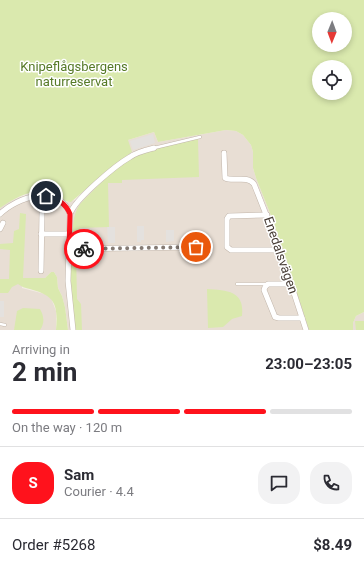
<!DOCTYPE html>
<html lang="en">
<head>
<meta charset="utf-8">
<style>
	body { margin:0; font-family:Roboto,sans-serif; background:#f2f2f3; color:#2b2b33; height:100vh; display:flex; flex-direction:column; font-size:15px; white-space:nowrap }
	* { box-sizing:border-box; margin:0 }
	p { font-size:13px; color:#7c7c81 }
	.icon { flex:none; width:22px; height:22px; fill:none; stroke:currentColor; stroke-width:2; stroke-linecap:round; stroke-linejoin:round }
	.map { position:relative; height:330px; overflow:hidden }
	.drawer { display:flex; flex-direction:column; background:#fff; flex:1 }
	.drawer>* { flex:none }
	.needle { width:26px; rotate:181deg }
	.fabs { position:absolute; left:312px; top:12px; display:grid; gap:8px }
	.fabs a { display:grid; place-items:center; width:40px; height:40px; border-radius:50%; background:#fff; box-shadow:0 2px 6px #0003; font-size:20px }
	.pin { position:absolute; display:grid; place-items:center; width:34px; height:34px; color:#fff; margin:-17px; border:2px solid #fff; border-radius:50%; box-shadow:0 1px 4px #0007 }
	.courier { position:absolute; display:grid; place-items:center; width:40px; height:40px; margin:-20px; border:3px solid #ff121c; border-radius:50%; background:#fff; color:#222; box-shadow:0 1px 5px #0007 }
	.summary em { font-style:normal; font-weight:700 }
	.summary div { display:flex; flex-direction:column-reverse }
	.summary { display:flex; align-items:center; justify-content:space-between; height:68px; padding:0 12px }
	h1 { font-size:26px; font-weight:700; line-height:30px }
	.bar { display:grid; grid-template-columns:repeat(4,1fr); gap:6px 4px; align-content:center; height:48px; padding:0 12px }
	.bar i { height:5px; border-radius:3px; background:#e1e1e2 }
	.bar .active { background:#ff121c }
	.bar p { grid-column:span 4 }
	.line { display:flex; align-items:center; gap:10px; padding:0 12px; border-top:1px solid #e1e1e2 }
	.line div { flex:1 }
	.round { display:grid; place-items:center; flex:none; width:42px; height:42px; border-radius:16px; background:#f2f2f3 }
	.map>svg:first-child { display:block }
	.residential { fill:#e8ded4 }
	.green { fill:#dae9ae; fill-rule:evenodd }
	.parking { fill:#e4e1de }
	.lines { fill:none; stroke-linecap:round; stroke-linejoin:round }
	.service-casing { stroke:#c2b6ab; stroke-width:3.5 }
	.minor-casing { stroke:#c2b6ab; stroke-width:6 }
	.service { stroke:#fff; stroke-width:2.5 }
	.minor { stroke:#fff; stroke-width:5 }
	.done { stroke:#847a73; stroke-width:4; stroke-dasharray:0 7.2 }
	.route { stroke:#ff121c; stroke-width:5 }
	.labels { text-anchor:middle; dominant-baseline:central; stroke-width:3; stroke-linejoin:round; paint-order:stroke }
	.park-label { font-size:13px; fill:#567a27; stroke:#fff }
	.street-label { font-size:13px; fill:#473c35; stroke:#fff }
</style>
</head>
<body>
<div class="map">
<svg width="364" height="330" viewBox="0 0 364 330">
	<rect width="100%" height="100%" fill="#f4ede6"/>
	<g class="residential">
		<path d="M 226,130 L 236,131 L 243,135 L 251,145 L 253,152 L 253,168 L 256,178 L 272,218 L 309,330 L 68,330 L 65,307 L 62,296 L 58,288 L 57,277 L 54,272 L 51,272 L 45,278 L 22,279 L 22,288 L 45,294 L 51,298 L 56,311 L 56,330 L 0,330 L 0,208 L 6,203 L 20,197 L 39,192 L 48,192 L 67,202 L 75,200 L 113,166 L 128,140 L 154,132 L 158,142 Z"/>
		<path d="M 364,312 L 364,330 L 353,330 L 353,323 L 356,316 Z"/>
	</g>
	<g class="green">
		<path d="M 0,0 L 364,0 L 364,312 L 356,316 L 353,323 L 353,330 L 309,330 L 272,218 L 256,178 L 253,168 L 253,152 L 251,145 L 243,135 L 236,131 L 226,130 L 158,142 L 154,132 L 128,140 L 132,152 L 113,166 L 71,202 C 63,202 57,194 48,192 C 33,188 12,199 0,208 ZM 319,19 L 345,19 L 345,45 L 319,45 ZM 319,67 L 345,67 L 345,93 L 319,93 Z"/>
		<path d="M 198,139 L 199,177 L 122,180 L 122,183 L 108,183 L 109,227 L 80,228 L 81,247 L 75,247 L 72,242 C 73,228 72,216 80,204 C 95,189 110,172 128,160 C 147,148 176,144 198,139 Z"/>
		<path d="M 20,213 L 26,214 L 23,278 L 45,278 L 51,272 L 54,272 L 57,277 L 58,288 L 62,296 L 65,307 L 68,330 L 56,330 C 58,307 56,296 33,290 C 27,288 23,288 18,284 L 12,287 L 8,293 L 0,293 L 0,279 L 9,279 L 10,250 L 0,249 L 0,244 L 13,243 L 14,231 L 19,229 Z"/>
		<path d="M 76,252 L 77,299 L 81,304 L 82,330 L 75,330 C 75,314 66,265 74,253 Z"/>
		<path d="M 207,289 C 227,290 245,291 242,316 L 232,319 L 223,327 L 208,328 Z"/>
		<path d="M 23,308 L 40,309 C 44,316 45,323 40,330 L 14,330 L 17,311 Z"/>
		<path d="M 355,321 L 364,321 L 364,330 L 356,330 Z"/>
	</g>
	<g class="parking">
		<path d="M 153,134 L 155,143 L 133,150 L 130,141 Z"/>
		<rect x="36" y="201" width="11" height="9"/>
		<path d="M 137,226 L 144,226 L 144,240 L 141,240 L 141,242 L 137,242 Z"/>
		<path d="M 107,227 L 115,227 L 115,243 L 108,243 Z"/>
		<path d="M 166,230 L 174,230 L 174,241 L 166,242 Z"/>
		<rect x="0" y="301" width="4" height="16"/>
	</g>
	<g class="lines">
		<g class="service-casing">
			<g id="service">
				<path d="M 154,148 L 200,137"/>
				<path d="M 237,284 L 267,284"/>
				<path d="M 0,324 L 5,325"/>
			</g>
		</g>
		<g class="minor-casing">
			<g id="minor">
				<path d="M 224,153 L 225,178 C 234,182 247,175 254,184 L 280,250 L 306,330"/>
				<path d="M 0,214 C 17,197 59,183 70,214"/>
				<path d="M 267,215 L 229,216 L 227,219 L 227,247 L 231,250 L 280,250"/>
				<path d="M 0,229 L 3,223"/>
				<path d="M 41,234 L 70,234"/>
				<path d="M 69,249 L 196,247"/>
				<path d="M 41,271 L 42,213"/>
				<path d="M 291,284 L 268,284 L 265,287 L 264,290 L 275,317 L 279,318 L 302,318"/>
				<path d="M 73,330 L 68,281 L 70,214 C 75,199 116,165 130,157 C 137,152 146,150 154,148"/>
			</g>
		</g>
		<use href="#service" class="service"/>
		<use href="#minor" class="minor"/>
	</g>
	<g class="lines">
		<path class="done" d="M 84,249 L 196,247"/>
		<path class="route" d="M 46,196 C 57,198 66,204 70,214 L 69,249 L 84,249"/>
	</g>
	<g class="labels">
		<g class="park-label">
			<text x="74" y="66">Knipeflågsbergens<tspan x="74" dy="15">naturreservat</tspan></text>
		</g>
		<g class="street-label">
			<text transform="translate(281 255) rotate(71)">Enedalsvägen</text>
		</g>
	</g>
</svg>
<div class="fabs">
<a><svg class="needle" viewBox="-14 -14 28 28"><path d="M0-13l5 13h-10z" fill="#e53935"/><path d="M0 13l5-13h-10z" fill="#7c7c81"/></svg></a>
<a><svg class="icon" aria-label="locate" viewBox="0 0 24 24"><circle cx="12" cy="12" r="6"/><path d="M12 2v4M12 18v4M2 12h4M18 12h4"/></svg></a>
</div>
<div class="pin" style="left:196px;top:247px;background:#ea580c"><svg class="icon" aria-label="bag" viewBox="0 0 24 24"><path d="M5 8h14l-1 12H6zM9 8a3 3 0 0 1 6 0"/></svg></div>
<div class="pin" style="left:46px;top:196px;background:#1f2937"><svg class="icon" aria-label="home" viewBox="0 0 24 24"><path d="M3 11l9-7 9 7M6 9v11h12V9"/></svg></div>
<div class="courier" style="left:84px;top:249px"><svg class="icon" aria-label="bike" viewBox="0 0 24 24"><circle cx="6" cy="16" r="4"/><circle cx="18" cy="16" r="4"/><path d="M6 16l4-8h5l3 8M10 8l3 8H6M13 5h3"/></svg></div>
</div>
<section class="drawer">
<div class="summary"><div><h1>2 min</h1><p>Arriving in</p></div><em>23:00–23:05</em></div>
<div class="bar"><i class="active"></i><i class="active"></i><i class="active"></i><i></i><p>On the way · 120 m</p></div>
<div class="line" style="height:72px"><b class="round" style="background:#ff121c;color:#fff">S</b><div><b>Sam</b><p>Courier · 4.4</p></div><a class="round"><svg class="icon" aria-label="chat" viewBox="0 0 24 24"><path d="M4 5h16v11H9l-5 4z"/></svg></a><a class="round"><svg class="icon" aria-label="phone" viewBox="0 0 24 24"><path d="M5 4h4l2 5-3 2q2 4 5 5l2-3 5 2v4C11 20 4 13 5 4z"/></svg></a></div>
<div class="line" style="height:52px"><div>Order #5268</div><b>$8.49</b></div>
</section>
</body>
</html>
